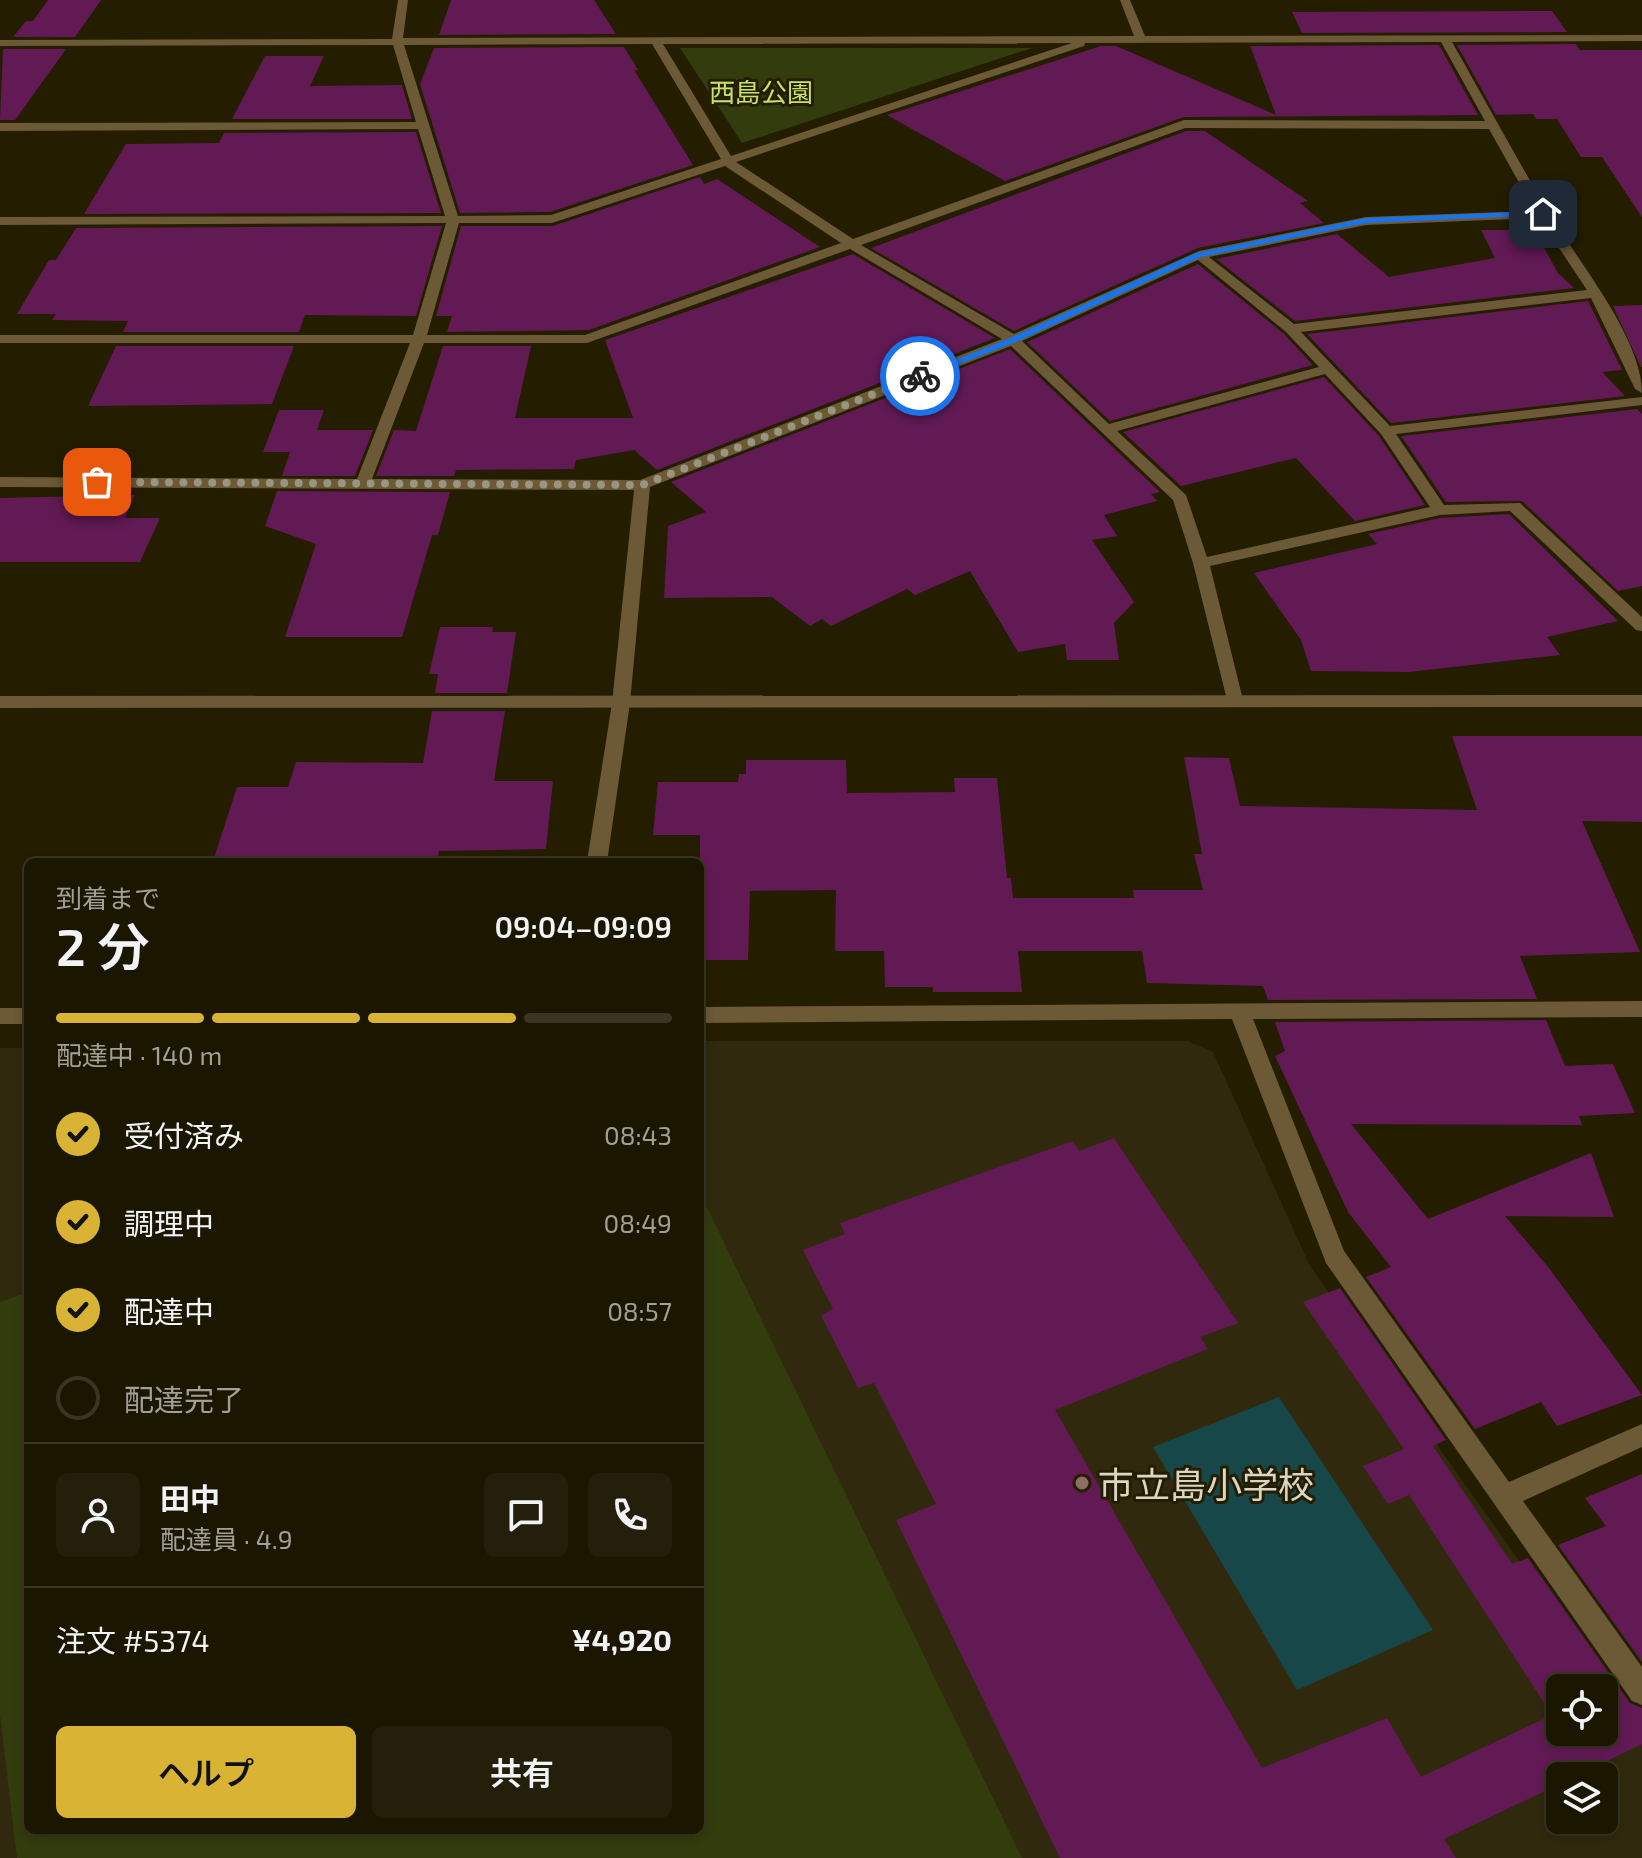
<!DOCTYPE html>
<html lang="ja">
<head>
<meta charset="utf-8">
<style>
	body { margin:0; font-family:"Exo 2","Noto Sans JP",sans-serif; background:#241f0a; color:#f1f3f6; height:100vh; display:flex; flex-direction:column; font-size:30px; white-space:nowrap }
	* { box-sizing:border-box; margin:0 }
	p { font-size:26px; color:#a09f99 }
	.icon { flex:none; width:44px; height:44px; fill:none; stroke:currentColor; stroke-width:2; stroke-linecap:round; stroke-linejoin:round }
	.map { position:relative; flex:1; overflow:hidden }
	.side { position:absolute; left:24px; top:858px; width:680px; height:976px; display:flex; flex-direction:column; background:#1b1600; border-radius:12px; box-shadow:0 4px 12px #0003,0 0 0 2px #393522 }
	.side>* { flex:none }
	.controls { position:absolute; left:1546px; top:1674px; display:grid; gap:16px }
	.controls a { display:grid; place-items:center; width:72px; height:72px; border-radius:12px; background:#1b1600; box-shadow:0 4px 12px #0003,0 0 0 2px #393522; font-size:40px }
	.pin { position:absolute; display:grid; place-items:center; width:68px; height:68px; color:#fff; margin:-34px; border-radius:16px; box-shadow:0 4px 12px #0006 }
	.courier { position:absolute; display:grid; place-items:center; width:80px; height:80px; margin:-40px; border:6px solid #1a73e8; border-radius:50%; background:#fff; color:#222; box-shadow:0 2px 10px #0007 }
	.headline em { font-style:normal; font-weight:600 }
	.headline div { display:flex; flex-direction:column-reverse }
	.headline { display:flex; align-items:center; justify-content:space-between; height:136px; padding:0 32px }
	h1 { font-size:52px; font-weight:600; line-height:60px }
	.bar { display:grid; grid-template-columns:repeat(4,1fr); gap:12px 8px; align-content:center; height:96px; padding:0 32px }
	.bar i { height:10px; border-radius:6px; background:#393522 }
	.bar .selected { background:#d9b334 }
	.bar p { grid-column:span 4 }
	.line { display:flex; align-items:center; gap:20px; padding:0 32px; border-top:2px solid #393522 }
	.line div { flex:1 }
	.round { display:grid; place-items:center; flex:none; width:84px; height:84px; border-radius:12px; background:#241f0a }
	ol { padding:0 32px; list-style:none }
	li { display:flex; align-items:center; gap:24px; height:88px }
	li p { margin-inline-start:auto }
	li .icon { padding:8px; border-radius:50%; background:#d9b334; color:#111; stroke-width:4 }
	li:last-child { color:#a09f99 }
	li i { width:44px; height:44px; border:4px solid #393522; border-radius:50% }
	.button { display:flex; gap:16px; margin-top:auto; padding:16px 32px }
	.button a { flex:1; height:92px; border-radius:12px; background:#d9b334; color:#111; font-size:32px; font-weight:600; line-height:92px; text-align:center }
	.button a+a { background:#241f0a; color:#f1f3f6 }
	.map>svg:first-child { display:block }
	.built { fill:#30290d; fill-rule:evenodd }
	.green { fill:#333c0d }
	.water { fill:#184749 }
	.building { fill:#621a54; fill-rule:evenodd }
	.lines { fill:none; stroke-linecap:round; stroke-linejoin:round }
	.minor { fill:#6c5936; fill-rule:evenodd }
	.tertiary { fill:#6c5936; fill-rule:evenodd }
	.route { fill:#1a73e8 }
	.done { stroke:#9a9580; stroke-width:8; stroke-dasharray:0 14.4 }
	.education-dot { fill:#8d6e63; stroke:#241d00; stroke-width:3 }
	.labels { text-anchor:middle; dominant-baseline:central; stroke-width:6; stroke-linejoin:round; paint-order:stroke }
	.far-park-label { font-size:26px; fill:#c7e365; stroke:#241d00 }
	.near-poi-label { font-size:36px; fill:#dad6c5; stroke:#241d00; text-anchor:start }
</style>
</head>
<body>
<div class="map">
<svg width="1642" height="1858" viewBox="0 0 1642 1858">
	<rect width="100%" height="100%" fill="#241d00"/>
	<path class="built" d="M 700,1041 L 1188,1041 L 1213,1052 L 1310,1266 L 1642,1734 L 1642,1858 L 0,1858 L 0,1048 L 28,1048 L 28,1830 L 700,1830 ZM 1560,1688 L 1604,1688 L 1604,1732 L 1560,1732 ZM 1560,1776 L 1604,1776 L 1604,1820 L 1560,1820 Z"/>
	<g class="green">
		<path d="M 680,48 L 1032,48 L 742,143 Z"/>
		<path d="M 700,1193 L 1022,1858 L 17,1858 L 0,1715 L 0,1302 L 28,1292 L 28,1830 L 700,1830 Z"/>
	</g>
	<path class="water" d="M 1279,1397 L 1433,1630 L 1297,1690 L 1153,1447 Z"/>
	<g class="building">
		<path d="M 48,0 L 101,0 L 75,37 L 13,37 L 26,21 L 33,21 Z"/>
		<path d="M 451,0 L 594,0 L 616,34 L 439,35 Z"/>
		<path d="M 1552,11 L 1567,32 L 1302,33 L 1292,12 Z"/>
		<path d="M 1576,44 L 1580,50 L 1642,50 L 1642,217 L 1602,157 L 1581,157 L 1557,119 L 1536,119 L 1533,114 L 1496,115 L 1457,45 Z"/>
		<path d="M 1439,45 L 1478,115 L 1184,117 L 1005,181 L 887,115 L 1101,46 L 1116,46 L 1276,115 L 1250,46 Z"/>
		<path d="M 624,47 L 638,70 L 634,70 L 693,165 L 550,212 L 460,213 L 420,84 L 434,48 Z"/>
		<path d="M 3,49 L 66,49 L 15,120 L 0,120 Z"/>
		<path d="M 265,56 L 324,56 L 310,86 L 402,85 L 412,119 L 232,119 Z"/>
		<path d="M 1186,131 L 1205,131 L 1308,201 L 1300,203 L 1324,223 L 1198,248 L 1014,331 L 871,248 Z"/>
		<path d="M 416,132 L 441,213 L 84,214 L 126,144 L 219,143 L 224,133 Z"/>
		<path d="M 700,177 L 704,184 L 717,179 L 820,247 L 589,330 L 447,332 L 452,316 L 436,316 L 461,226 L 553,226 Z"/>
		<path d="M 442,226 L 416,316 L 305,315 L 299,332 L 123,332 L 128,321 L 52,320 L 56,314 L 17,314 L 49,260 L 56,260 L 76,228 Z"/>
		<path d="M 1481,230 L 1534,230 L 1558,273 L 1574,288 L 1295,321 L 1216,259 L 1337,234 L 1389,277 L 1495,258 Z"/>
		<path d="M 853,254 L 995,338 L 657,470 L 634,450 L 576,460 L 574,469 L 456,470 L 454,476 L 376,476 L 394,430 L 416,431 L 443,346 L 531,346 L 515,418 L 633,418 L 605,340 Z"/>
		<path d="M 1198,264 L 1284,334 L 1313,365 L 1110,421 L 1027,342 Z"/>
		<path d="M 1588,301 L 1622,370 L 1602,372 L 1625,396 L 1391,423 L 1307,334 Z"/>
		<path d="M 1642,305 L 1642,367 L 1641,367 L 1613,306 Z"/>
		<path d="M 116,346 L 294,346 L 272,404 L 88,406 Z"/>
		<path d="M 1010,349 L 1160,492 L 1151,494 L 1157,501 L 1104,515 L 1117,536 L 1092,540 L 1134,602 L 1114,623 L 1119,660 L 1067,660 L 1065,644 L 1018,652 L 970,571 L 915,595 L 907,589 L 831,626 L 822,619 L 810,626 L 772,597 L 664,598 L 668,526 L 706,512 L 671,482 Z"/>
		<path d="M 1324,377 L 1379,436 L 1425,505 L 1355,521 L 1296,458 L 1181,486 L 1123,432 Z"/>
		<path d="M 1637,409 L 1642,414 L 1642,586 L 1618,591 L 1522,501 L 1446,502 L 1401,436 Z"/>
		<path d="M 279,410 L 324,410 L 317,430 L 373,430 L 355,476 L 282,476 L 290,452 L 263,452 Z"/>
		<path d="M 277,491 L 450,492 L 438,535 L 432,535 L 402,637 L 285,637 L 316,544 L 265,526 Z"/>
		<path d="M 135,495 L 125,518 L 160,518 L 140,562 L 0,562 L 0,498 Z"/>
		<path d="M 1509,514 L 1618,621 L 1547,637 L 1560,655 L 1409,672 L 1311,671 L 1301,640 L 1254,573 L 1377,544 L 1368,534 L 1440,518 Z"/>
		<path d="M 440,627 L 493,627 L 492,632 L 516,632 L 507,693 L 435,693 L 438,674 L 429,674 Z"/>
		<path d="M 432,711 L 505,711 L 494,781 L 553,781 L 546,849 L 439,851 L 438,858 L 214,858 L 237,787 L 288,787 L 296,762 L 423,763 Z"/>
		<path d="M 1452,736 L 1642,736 L 1642,822 L 1582,821 L 1640,952 L 1520,956 L 1537,999 L 1268,1000 L 1263,986 L 1147,983 L 1142,951 L 1018,951 L 1022,992 L 933,992 L 933,987 L 885,987 L 884,951 L 835,951 L 836,890 L 750,891 L 748,960 L 700,960 L 700,835 L 653,835 L 658,782 L 738,782 L 739,774 L 746,774 L 746,760 L 846,760 L 847,793 L 955,792 L 954,778 L 997,778 L 1007,878 L 1011,878 L 1013,898 L 1134,898 L 1133,890 L 1203,890 L 1194,854 L 1202,854 L 1184,757 L 1229,758 L 1240,806 L 1477,810 Z"/>
		<path d="M 1546,1020 L 1565,1066 L 1613,1064 L 1635,1113 L 1579,1116 L 1582,1125 L 1351,1124 L 1428,1219 L 1591,1153 L 1614,1217 L 1505,1216 L 1549,1268 L 1642,1395 L 1557,1426 L 1541,1402 L 1475,1429 L 1366,1277 L 1391,1267 L 1348,1212 L 1275,1056 L 1285,1051 L 1275,1022 Z"/>
		<path d="M 1114,1138 L 1238,1323 L 1200,1337 L 1208,1349 L 1055,1410 L 1262,1768 L 1387,1718 L 1421,1777 L 1552,1715 L 1409,1495 L 1388,1504 L 1363,1466 L 1404,1449 L 1303,1302 L 1340,1288 L 1446,1440 L 1433,1446 L 1512,1564 L 1528,1558 L 1630,1703 L 1642,1708 L 1642,1744 L 1576,1776 L 1560,1776 L 1560,1784 L 1444,1839 L 1456,1858 L 1060,1858 L 896,1520 L 936,1504 L 874,1383 L 858,1388 L 821,1315 L 833,1309 L 803,1250 L 845,1234 L 840,1223 L 1073,1141 L 1079,1151 ZM 1560,1688 L 1604,1688 L 1604,1732 L 1560,1732 Z"/>
		<path d="M 1642,1474 L 1642,1662 L 1558,1545 L 1606,1526 L 1585,1498 Z"/>
	</g>
	<g class="lines">
		<g class="minor">
			<path d="M 398,0 L 408,0 L 403,38 L 1134,36 L 1120,0 L 1130,0 L 1145,36 L 1642,35 L 1642,41 L 1452,42 C 1485,100 1514,154 1548,211 C 1576,259 1642,337 1642,393 L 1635,389 L 1591,298 L 1301,332 L 1390,426 L 1642,397 L 1642,405 L 1396,434 L 1444,505 L 1520,503 L 1642,617 L 1642,631 L 1636,630 L 1510,511 L 1440,515 L 1210,566 L 1243,700 L 1234,706 L 1228,704 L 1193,563 L 1173,500 L 1011,346 L 650,487 L 630,703 L 607,862 L 587,862 L 612,703 L 634,490 L 0,487 L 0,477 L 357,479 L 410,343 L 0,343 L 0,335 L 413,335 L 446,223 L 0,225 L 0,217 L 445,216 L 418,129 L 0,131 L 0,123 L 416,122 L 393,45 L 0,46 L 0,40 L 392,39 ZM 1441,42 L 1485,121 L 1184,120 L 853,239 L 736,162 L 1084,46 L 1085,43 ZM 1072,43 L 731,156 L 663,44 ZM 652,44 L 721,159 L 551,215 L 458,216 L 404,45 ZM 1185,128 L 1489,129 L 1535,211 L 1366,217 L 1199,251 L 1014,334 L 861,245 ZM 725,166 L 841,243 L 585,335 L 427,335 L 459,223 L 552,223 ZM 1539,218 L 1587,290 L 1294,324 L 1209,257 L 1366,225 ZM 850,249 L 1002,339 L 640,480 L 372,479 L 424,343 L 587,343 ZM 1198,260 L 1286,332 L 1319,367 L 1109,424 L 1022,341 ZM 1325,374 L 1381,434 L 1430,507 L 1207,557 L 1186,495 L 1117,431 Z"/>
			<path d="M 1642,1001 L 1642,1017 L 1253,1019 L 1344,1251 L 1509,1482 L 1642,1424 L 1642,1447 L 1523,1501 L 1642,1667 L 1642,1705 L 1632,1701 L 1326,1263 L 1232,1019 L 700,1023 L 700,1007 Z"/>
			<rect x="0" y="1008" width="28" height="16"/>
		</g>
		<path class="tertiary" d="M 1642,695 L 1642,707 L 0,708 L 0,696 Z"/>
	</g>
	<path class="route" d="M 1543,211 L 1546,215 L 1366,223 L 1201,257 L 1016,342 L 923,378 L 915,376 L 1010,338 L 1196,253 L 1366,218 Z"/>
	<g class="lines">
		<path class="done" d="M 97,482 L 642,485 L 920,376"/>
	</g>
	<circle class="education-dot" cx="1082" cy="1483" r="8"/>
	<g class="labels">
		<g class="far-park-label">
			<text x="761" y="91">西島公園</text>
		</g>
		<g class="near-poi-label">
			<text x="1098" y="1483">市立島小学校</text>
		</g>
	</g>
</svg>
<div class="controls">
<a><svg class="icon" aria-label="locate" viewBox="0 0 24 24"><circle cx="12" cy="12" r="6"/><path d="M12 2v4M12 18v4M2 12h4M18 12h4"/></svg></a>
<a><svg class="icon" aria-label="layers" viewBox="0 0 24 24"><path d="M12 4l9 5-9 5-9-5zM3 14l9 5 9-5"/></svg></a>
</div>
<div class="pin" style="left:97px;top:482px;background:#ea580c"><svg class="icon" aria-label="bag" viewBox="0 0 24 24"><path d="M5 8h14l-1 12H6zM9 8a3 3 0 0 1 6 0"/></svg></div>
<div class="pin" style="left:1543px;top:214px;background:#1f2937"><svg class="icon" aria-label="home" viewBox="0 0 24 24"><path d="M3 11l9-7 9 7M6 9v11h12V9"/></svg></div>
<div class="courier" style="left:920px;top:376px"><svg class="icon" aria-label="bike" viewBox="0 0 24 24"><circle cx="6" cy="16" r="4"/><circle cx="18" cy="16" r="4"/><path d="M6 16l4-8h5l3 8M10 8l3 8H6M13 5h3"/></svg></div>
<section class="side">
<div class="headline"><div><h1>2 分</h1><p>到着まで</p></div><em>09:04–09:09</em></div>
<div class="bar"><i class="selected"></i><i class="selected"></i><i class="selected"></i><i></i><p>配達中 · 140 m</p></div>
<ol>
<li><svg class="icon" aria-label="check" viewBox="0 0 24 24"><path d="M5 12l5 5 9-10"/></svg>受付済み<p>08:43</p></li>
<li><svg class="icon" aria-label="check" viewBox="0 0 24 24"><path d="M5 12l5 5 9-10"/></svg>調理中<p>08:49</p></li>
<li><svg class="icon" aria-label="check" viewBox="0 0 24 24"><path d="M5 12l5 5 9-10"/></svg>配達中<p>08:57</p></li>
<li><i></i>配達完了</li>
</ol>
<div class="line" style="height:144px"><a class="round"><svg class="icon" aria-label="person" viewBox="0 0 24 24"><circle cx="12" cy="8" r="4"/><path d="M4 21q1-7 8-7t8 7"/></svg></a><div><b>田中</b><p>配達員 · 4.9</p></div><a class="round"><svg class="icon" aria-label="chat" viewBox="0 0 24 24"><path d="M4 5h16v11H9l-5 4z"/></svg></a><a class="round"><svg class="icon" aria-label="phone" viewBox="0 0 24 24"><path d="M5 4h4l2 5-3 2q2 4 5 5l2-3 5 2v4C11 20 4 13 5 4z"/></svg></a></div>
<div class="line" style="height:104px"><div>注文 #5374</div><b>¥4,920</b></div>
<div class="button"><a>ヘルプ</a><a>共有</a></div>
</section>
</div>
</body>
</html>
